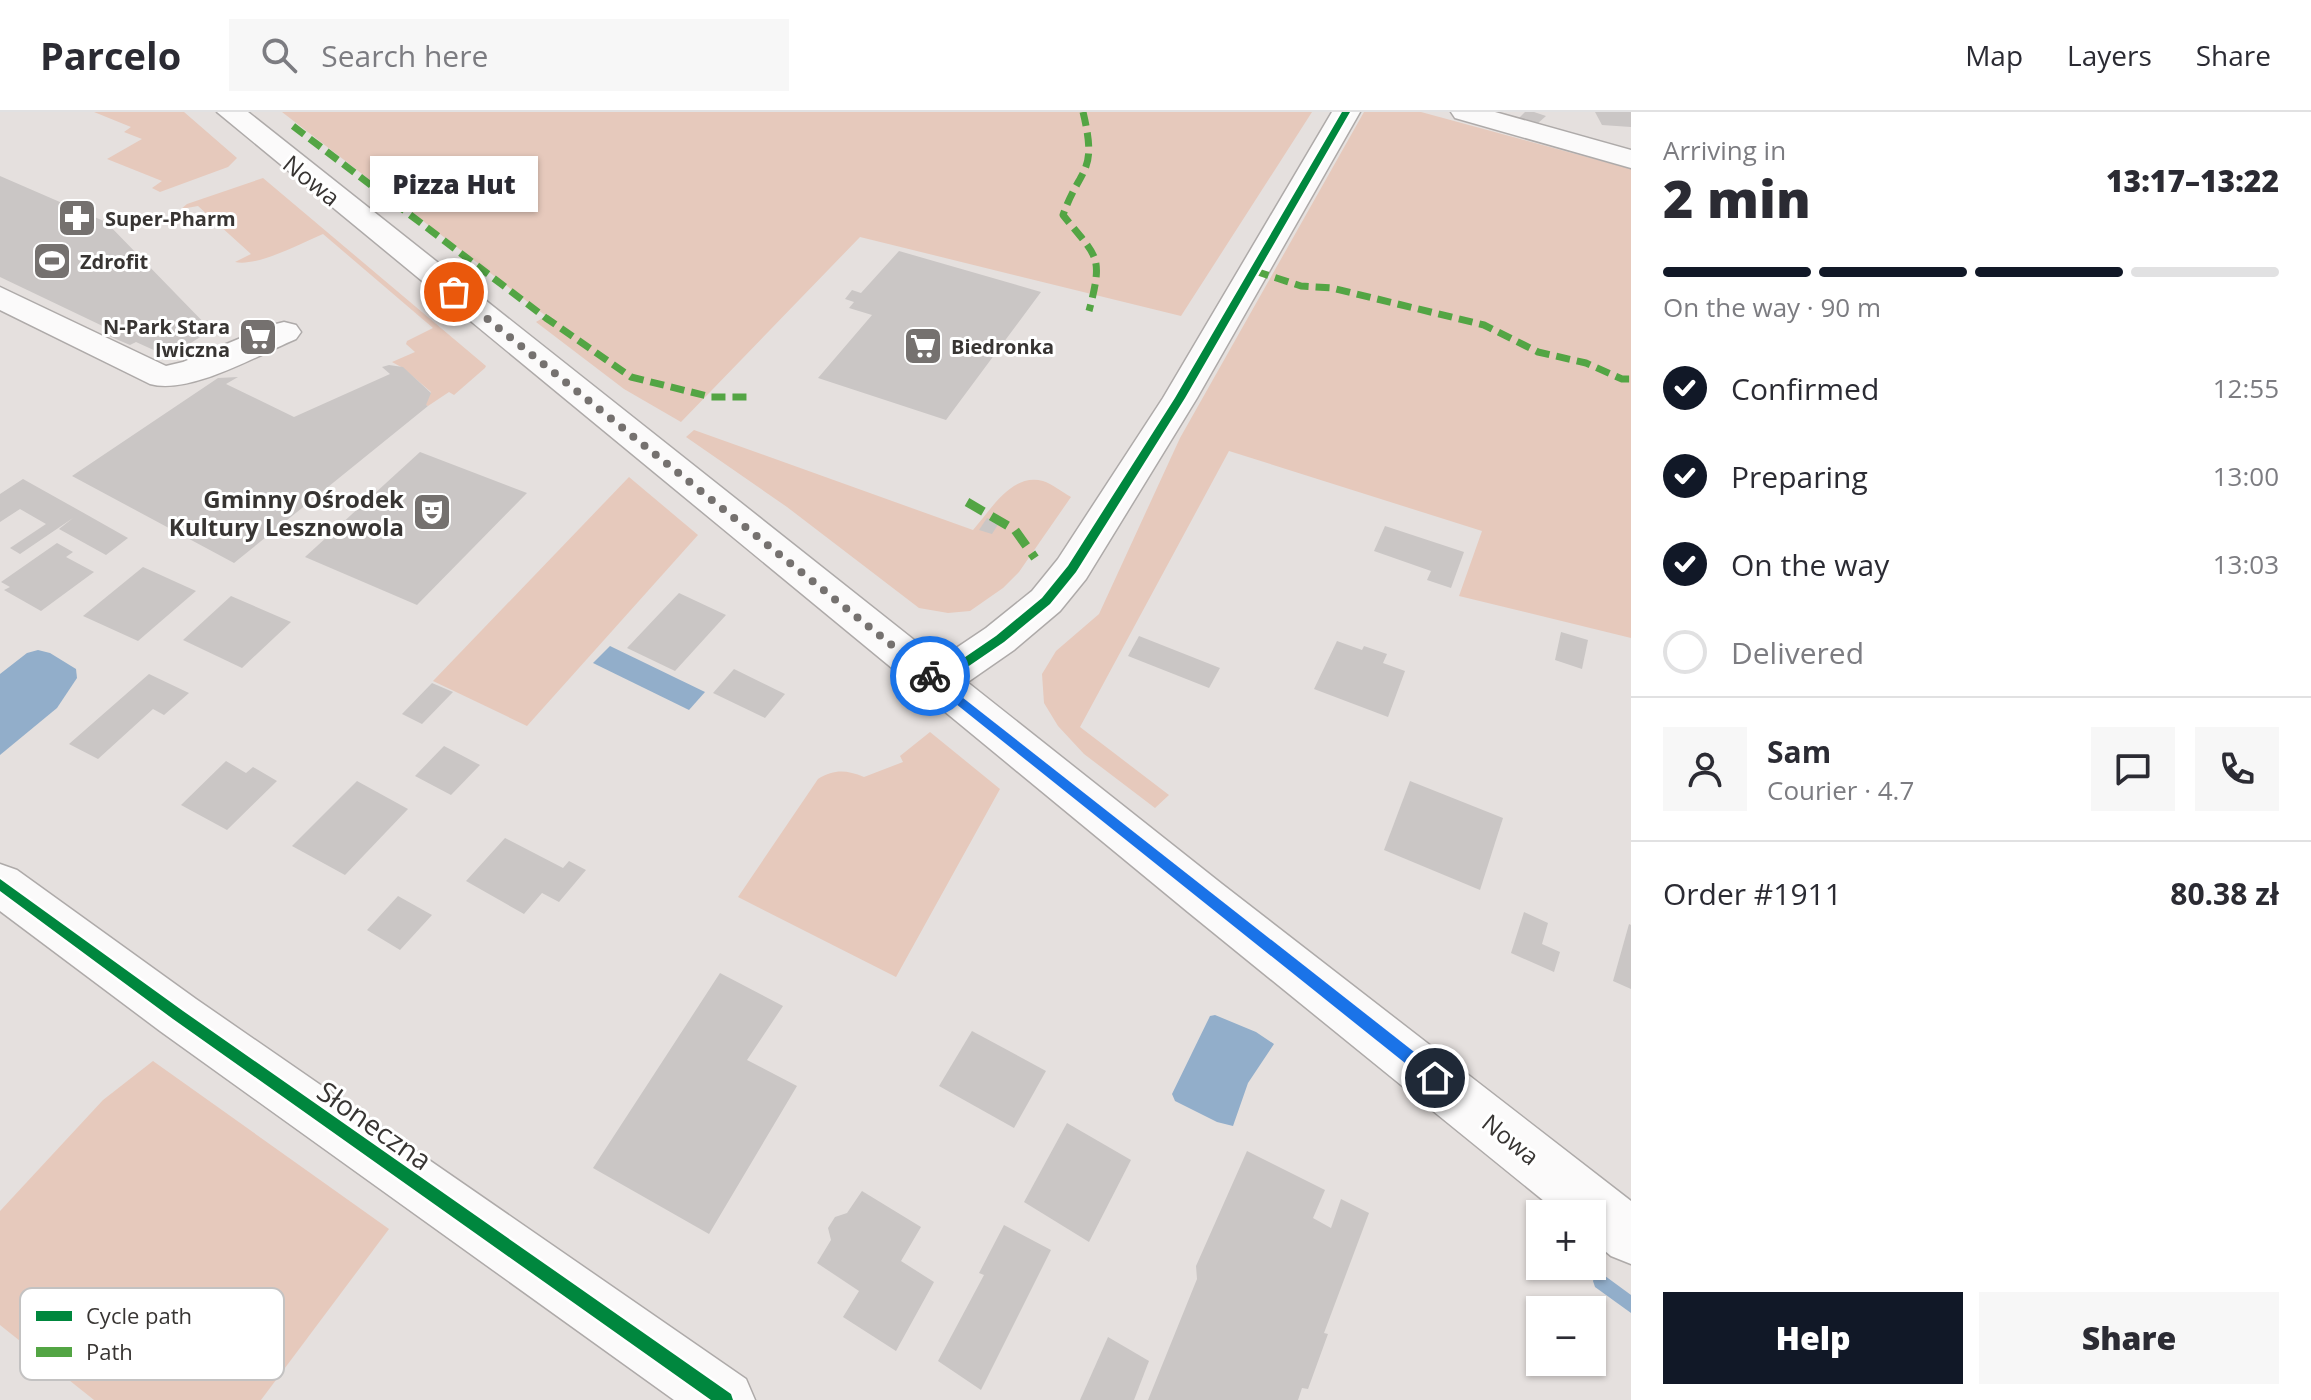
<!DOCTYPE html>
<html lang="en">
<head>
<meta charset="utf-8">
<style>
	body { margin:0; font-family:"Open Sans",sans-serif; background:#f7f7f7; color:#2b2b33; height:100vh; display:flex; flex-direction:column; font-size:30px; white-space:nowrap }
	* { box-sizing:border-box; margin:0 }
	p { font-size:26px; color:#7c7c81 }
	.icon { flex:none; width:44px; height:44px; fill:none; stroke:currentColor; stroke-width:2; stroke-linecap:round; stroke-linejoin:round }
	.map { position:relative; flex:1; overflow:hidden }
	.side { display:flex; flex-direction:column; background:#fff; width:680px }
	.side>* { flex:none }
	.buttons { position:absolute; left:1526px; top:1088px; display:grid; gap:16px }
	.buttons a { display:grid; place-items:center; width:80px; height:80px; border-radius:0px; background:#fff; box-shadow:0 2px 6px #0004; font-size:40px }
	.pin { position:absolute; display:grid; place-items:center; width:68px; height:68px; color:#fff; margin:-34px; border:4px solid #fff; border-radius:50%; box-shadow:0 2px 8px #0007 }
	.courier { position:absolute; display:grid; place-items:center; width:80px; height:80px; margin:-40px; border:6px solid #1a73e8; border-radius:50%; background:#fff; color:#222; box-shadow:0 2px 10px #0007 }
	.bubble { position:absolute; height:56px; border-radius:0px; background:#fff; box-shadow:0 2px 6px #0004; font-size:26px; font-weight:800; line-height:56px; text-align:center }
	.summary em { font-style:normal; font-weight:800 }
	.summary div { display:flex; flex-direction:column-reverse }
	.summary { display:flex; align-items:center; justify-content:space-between; height:136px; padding:0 32px }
	h1 { font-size:52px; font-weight:800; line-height:60px }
	.bar { display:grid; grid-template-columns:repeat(4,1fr); gap:12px 8px; align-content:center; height:96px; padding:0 32px }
	.bar i { height:10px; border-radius:6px; background:#e1e1e2 }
	.bar .selected { background:#111827 }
	.bar p { grid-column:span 4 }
	.line { display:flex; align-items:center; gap:20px; padding:0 32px; border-top:2px solid #e1e1e2 }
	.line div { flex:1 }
	.round { display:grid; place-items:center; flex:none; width:84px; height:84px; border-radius:0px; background:#f7f7f7 }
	ol { padding:0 32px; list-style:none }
	li { display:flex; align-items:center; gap:24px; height:88px }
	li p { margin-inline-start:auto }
	li .icon { padding:8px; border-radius:50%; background:#111827; color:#fff; stroke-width:4 }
	li:last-child { color:#7c7c81 }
	li i { width:44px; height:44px; border:4px solid #e1e1e2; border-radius:50% }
	.cta { display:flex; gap:16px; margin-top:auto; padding:16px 32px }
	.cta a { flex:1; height:92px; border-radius:0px; background:#111827; color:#fff; font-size:32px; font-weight:800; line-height:92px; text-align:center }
	.cta a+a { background:#f7f7f7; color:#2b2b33 }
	header { display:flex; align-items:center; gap:48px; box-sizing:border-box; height:112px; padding:0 40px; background:#fff; border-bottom:2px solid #e1e1e2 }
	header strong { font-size:38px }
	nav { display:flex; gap:44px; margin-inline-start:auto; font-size:28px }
	.search { width:560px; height:72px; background:#f7f7f7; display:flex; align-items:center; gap:20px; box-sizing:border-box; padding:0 28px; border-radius:0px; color:#7c7c81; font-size:30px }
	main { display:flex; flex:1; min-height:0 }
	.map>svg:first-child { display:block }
	.green { fill:#e6c9bc }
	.water { fill:#92aeca }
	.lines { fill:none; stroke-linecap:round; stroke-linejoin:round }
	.stream { fill:#92aeca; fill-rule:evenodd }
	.building { fill:#cac6c5 }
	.minor-casing { stroke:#aeaaa9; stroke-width:3 }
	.major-casing { stroke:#aeaaa9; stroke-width:3 }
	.minor { fill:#fbfafa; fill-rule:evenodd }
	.major { fill:#fbfafa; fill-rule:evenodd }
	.quiet-far1 { stroke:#53a544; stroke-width:7; stroke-dasharray:14 7; stroke-linecap:butt }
	.quiet { stroke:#53a544; stroke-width:9; stroke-dasharray:19 9; stroke-linecap:butt }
	.cycleway-casing { stroke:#fff; stroke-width:5 }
	.cycleway { fill:#00873e; fill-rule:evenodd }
	.route { fill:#1a73e8 }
	.done { stroke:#75716f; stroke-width:8; stroke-dasharray:0 14.4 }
	.labels { text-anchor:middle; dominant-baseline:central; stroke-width:6; stroke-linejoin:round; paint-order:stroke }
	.far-poi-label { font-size:20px; font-weight:bold; fill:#383533; stroke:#fff; text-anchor:start }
	.street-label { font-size:24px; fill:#383533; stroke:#fff }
	.poi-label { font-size:24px; font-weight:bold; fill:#383533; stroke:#fff; text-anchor:end }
	.near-street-label { font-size:28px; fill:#383533; stroke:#fff }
	.key { fill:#fff; stroke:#c3c2c2; stroke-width:2 }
	.key-label { font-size:22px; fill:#383533 }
</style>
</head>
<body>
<header>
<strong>Parcelo</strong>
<div class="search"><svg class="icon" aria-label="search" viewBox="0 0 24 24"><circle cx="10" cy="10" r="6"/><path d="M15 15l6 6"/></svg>Search here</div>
<nav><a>Map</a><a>Layers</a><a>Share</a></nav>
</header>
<main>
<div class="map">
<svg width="1631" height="1288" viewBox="0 0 1631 1288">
	<rect width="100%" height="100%" fill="#e5e0de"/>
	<g class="green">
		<path d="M 94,0 L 184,0 L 237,46 L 228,55 L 160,80 L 152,76 L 162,69 L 107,47 L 142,27 L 124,20 L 131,15 Z"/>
		<path d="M 282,0 L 1312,0 L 1181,204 L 860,125 L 681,310 L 624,277 L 536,210 L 546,204 Z"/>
		<path d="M 1364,0 L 1421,0 L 1631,57 L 1631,526 L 1459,484 L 1482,419 L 1229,339 L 1080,615 L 1169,683 L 1155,696 L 1084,642 L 1058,614 L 1044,591 L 1042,562 L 1056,539 L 1099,502 L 1180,326 Z"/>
		<path d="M 263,66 L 486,254 L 485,256 L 454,283 L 449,280 L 428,294 L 425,293 L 431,280 L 403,256 L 392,250 L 415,240 L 406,232 L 407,229 L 433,216 L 323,122 C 301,131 258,155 235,150 L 251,142 L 198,94 L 181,97 L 187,92 Z"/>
		<path d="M 694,318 L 973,418 C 990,399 1012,360 1043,369 C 1052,372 1062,380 1071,385 L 1019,460 L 1003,476 L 970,499 L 948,501 L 919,496 L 787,395 L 686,325 Z"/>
		<path d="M 629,365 L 698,423 L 527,614 L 433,569 Z"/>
		<path d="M 930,620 L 1000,677 L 896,865 L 738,785 L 818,667 C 835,657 846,658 864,665 L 903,650 L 900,644 Z"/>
		<path d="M 153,949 L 389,1117 L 261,1288 L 94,1288 L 0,1213 L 0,1099 L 103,988 Z"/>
	</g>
	<g class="water">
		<path d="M 610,534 L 705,580 L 689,598 L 593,551 Z"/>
		<path d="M 38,538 L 50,541 L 76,557 L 77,566 L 57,596 L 0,643 L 0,562 L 27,541 Z"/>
		<path d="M 1215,903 L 1256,920 L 1274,932 L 1248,971 L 1233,1014 L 1217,1010 L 1175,989 L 1172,982 L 1210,904 Z"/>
	</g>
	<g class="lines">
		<path class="stream" d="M 1601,1161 L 1631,1183 L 1631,1201 L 1595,1175 L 1593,1169 L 1595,1163 Z"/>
	</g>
	<g class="building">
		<path d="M 1525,0 L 1534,0 L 1546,4 L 1537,12 L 1519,6 Z"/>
		<path d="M 1595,0 L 1631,0 L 1631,15 L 1602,13 Z"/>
		<path d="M 0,64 L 106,110 L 211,218 L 169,245 L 136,230 L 130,233 L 104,222 L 111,218 L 0,165 Z"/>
		<path d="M 899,139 L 1041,180 L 946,308 L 818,266 L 872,203 L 849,196 L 854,190 L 845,187 L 852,178 L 861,181 Z"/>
		<path d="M 389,253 L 403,255 L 431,281 L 426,293 L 428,294 L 234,451 L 72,364 L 218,266 L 238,265 L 226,272 L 294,305 L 390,262 L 382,255 Z"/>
		<path d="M 420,340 L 527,381 L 417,493 L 305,445 Z"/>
		<path d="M 23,367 L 82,400 L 128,426 L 106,443 L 59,417 L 73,406 L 20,442 L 10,436 L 46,412 L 20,397 L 0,410 L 0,382 Z"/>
		<path d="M 987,406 L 999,411 L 992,422 L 979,418 Z"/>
		<path d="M 1385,414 L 1464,440 L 1451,476 L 1427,468 L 1431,459 L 1374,439 Z"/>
		<path d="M 57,431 L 73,440 L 66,445 L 94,460 L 41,499 L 4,478 L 10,475 L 1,470 Z"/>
		<path d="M 143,455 L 196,479 L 138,529 L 83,504 Z"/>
		<path d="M 679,481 L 726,503 L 675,559 L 627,536 Z"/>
		<path d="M 231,484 L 291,510 L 242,556 L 183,528 Z"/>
		<path d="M 1561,520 L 1588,528 L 1582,557 L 1555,548 Z"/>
		<path d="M 1139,524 L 1220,556 L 1209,576 L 1128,544 Z"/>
		<path d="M 1337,529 L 1362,538 L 1364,534 L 1387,542 L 1383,551 L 1405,559 L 1388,605 L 1314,577 Z"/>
		<path d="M 734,557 L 785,582 L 765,606 L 713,581 Z"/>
		<path d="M 149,562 L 189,581 L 164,603 L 153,597 L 98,647 L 69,632 Z"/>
		<path d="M 432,571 L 453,580 L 422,612 L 402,602 Z"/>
		<path d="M 444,634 L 480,653 L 451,683 L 415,664 Z"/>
		<path d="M 226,649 L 246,661 L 253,655 L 277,669 L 227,718 L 181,693 Z"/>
		<path d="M 357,669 L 408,697 L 345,763 L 292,734 Z"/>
		<path d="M 1410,669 L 1503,706 L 1480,778 L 1384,738 Z"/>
		<path d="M 505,726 L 563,756 L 569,749 L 586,758 L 559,790 L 542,781 L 524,802 L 466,769 Z"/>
		<path d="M 398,784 L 432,803 L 400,838 L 367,818 Z"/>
		<path d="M 1524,800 L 1548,811 L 1542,832 L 1560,840 L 1554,860 L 1511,841 Z"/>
		<path d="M 1629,812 L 1631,813 L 1631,877 L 1613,869 Z"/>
		<path d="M 720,861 L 783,894 L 747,948 L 797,974 L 709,1122 L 593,1056 Z"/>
		<path d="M 972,919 L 1046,959 L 1014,1016 L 939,974 Z"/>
		<path d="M 1067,1011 L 1131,1048 L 1089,1130 L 1024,1090 Z"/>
		<path d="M 1247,1039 L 1325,1078 L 1313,1106 L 1331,1116 L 1341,1087 L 1369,1101 L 1324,1221 L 1328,1222 L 1308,1277 L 1302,1276 L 1298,1288 L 1148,1288 L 1197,1167 L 1196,1154 Z"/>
		<path d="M 862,1079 L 921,1115 L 901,1149 L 934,1170 L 896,1239 L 843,1205 L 859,1179 L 817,1151 L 831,1128 L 828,1116 L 835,1105 L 847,1101 Z"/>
		<path d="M 1004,1113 L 1051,1138 L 981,1278 L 938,1249 L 984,1163 L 979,1161 Z"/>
		<path d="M 1108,1225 L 1149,1249 L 1134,1288 L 1080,1288 Z"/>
	</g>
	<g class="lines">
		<g class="minor-casing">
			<g id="minor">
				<path d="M 1332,0 L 1360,0 L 1197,286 L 1086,467 L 1060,499 L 1014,538 L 952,581 L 937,586 L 922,581 L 916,570 L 922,559 L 986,516 L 1032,479 L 1058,447 L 1163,286 Z"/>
				<path d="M 1451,0 L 1495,0 L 1631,38 L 1631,56 L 1455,6 Z"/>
				<path d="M 0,175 L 166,254 L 183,250 L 272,213 L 284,210 L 296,213 L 301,220 L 296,227 C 258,243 190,283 150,272 L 0,198 Z"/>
				<path d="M 0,752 L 17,758 L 196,887 L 746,1267 L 755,1288 L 674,1288 L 160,919 L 0,799 Z"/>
			</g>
		</g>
		<g class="major-casing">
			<path id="major" d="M 217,0 L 248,0 L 1222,772 L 1631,1089 L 1631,1152 L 1611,1144 L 1592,1128 L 1592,1102 L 1560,1102 L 1188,800 Z"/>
		</g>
		<use href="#minor" class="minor"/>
		<use href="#major" class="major"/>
		<g class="quiet-far1">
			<path d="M 1083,0 C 1098,62 1081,53 1063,103 C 1097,146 1104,142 1089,199"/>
			<path d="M 293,14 L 546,206 L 631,265 L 711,285 L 749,285"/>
			<path d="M 1255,159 L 1301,174 L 1332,176 L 1484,213 L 1538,240 L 1586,251 L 1622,267 L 1631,267"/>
		</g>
		<path class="quiet" d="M 967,390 L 1015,418 L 1035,446"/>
		<g class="cycleway-casing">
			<g id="cycleway">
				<path d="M 1342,0 L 1350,0 L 1185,286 L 1076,460 L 1050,492 L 1004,530 L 941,573 L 933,573 L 931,570 L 933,567 L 996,524 L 1042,486 L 1068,454 L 1175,286 Z"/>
				<path d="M 0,767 L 183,899 L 731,1282 L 733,1288 L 711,1288 L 173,907 L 0,779 Z"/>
			</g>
		</g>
		<use href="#cycleway" class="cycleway"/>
	</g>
	<path class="route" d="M 930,560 L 1441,961 L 1441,971 L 1430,971 L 926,568 L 924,564 Z"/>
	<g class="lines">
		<path class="done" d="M 454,180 L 930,564"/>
	</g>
	<defs>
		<g id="pharmacy-square" transform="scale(2)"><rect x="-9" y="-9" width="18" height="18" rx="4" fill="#75716f" stroke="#fff"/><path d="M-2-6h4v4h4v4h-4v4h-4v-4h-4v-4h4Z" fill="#fff"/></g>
		<g id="stadium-square" transform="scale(2)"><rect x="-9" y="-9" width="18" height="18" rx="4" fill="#75716f" stroke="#fff"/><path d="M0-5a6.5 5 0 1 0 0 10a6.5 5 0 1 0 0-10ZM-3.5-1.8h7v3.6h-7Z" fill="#fff"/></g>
		<g id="supermarket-square" transform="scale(2)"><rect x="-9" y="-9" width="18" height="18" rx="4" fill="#75716f" stroke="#fff"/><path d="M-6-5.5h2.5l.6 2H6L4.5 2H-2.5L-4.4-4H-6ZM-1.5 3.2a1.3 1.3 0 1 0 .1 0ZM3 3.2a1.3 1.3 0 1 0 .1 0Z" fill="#fff"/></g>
		<g id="theatre-square" transform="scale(2)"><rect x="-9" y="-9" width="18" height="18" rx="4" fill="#75716f" stroke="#fff"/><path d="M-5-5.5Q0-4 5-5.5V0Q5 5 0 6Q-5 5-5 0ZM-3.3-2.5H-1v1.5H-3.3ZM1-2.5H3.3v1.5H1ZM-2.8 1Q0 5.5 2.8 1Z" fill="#fff"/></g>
	</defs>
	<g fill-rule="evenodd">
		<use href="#pharmacy-square" x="77" y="106"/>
		<use href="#stadium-square" x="52" y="149"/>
		<use href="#supermarket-square" x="258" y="225"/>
		<use href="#supermarket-square" x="923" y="234"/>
		<use href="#theatre-square" x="432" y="400"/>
	</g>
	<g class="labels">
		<g class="far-poi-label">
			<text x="105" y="106">Super-Pharm</text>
			<text x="80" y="149">Zdrofit</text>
			<text x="230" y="214" text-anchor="end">N-Park Stara<tspan x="230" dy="23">Iwiczna</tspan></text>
			<text x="951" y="234">Biedronka</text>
		</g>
		<g class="street-label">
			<text transform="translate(312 68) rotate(39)">Nowa</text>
			<text transform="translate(1511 1027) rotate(39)">Nowa</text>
		</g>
		<g class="poi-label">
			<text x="404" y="386">Gminny Ośrodek<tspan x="404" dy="28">Kultury Lesznowola</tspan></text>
		</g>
		<g class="near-street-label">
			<text transform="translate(375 1013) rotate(35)">Słoneczna</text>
		</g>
	</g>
	<rect x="20" y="1176" width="264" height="92" rx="12" class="key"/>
	<rect x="36" y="1199" width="36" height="10" fill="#00873e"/>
	<rect x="36" y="1235" width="36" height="10" fill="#53a544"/>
	<g class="key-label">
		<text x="86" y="1212">Cycle path</text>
		<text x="86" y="1248">Path</text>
	</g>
</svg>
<div class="buttons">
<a>+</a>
<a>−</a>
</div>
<div class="pin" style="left:454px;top:180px;background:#ea580c"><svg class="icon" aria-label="bag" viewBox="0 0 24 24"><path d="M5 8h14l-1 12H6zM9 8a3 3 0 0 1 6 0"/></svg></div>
<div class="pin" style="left:1435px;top:966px;background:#1f2937"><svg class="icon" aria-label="home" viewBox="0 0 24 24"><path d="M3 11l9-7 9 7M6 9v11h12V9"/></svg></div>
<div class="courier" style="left:930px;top:564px"><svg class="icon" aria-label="bike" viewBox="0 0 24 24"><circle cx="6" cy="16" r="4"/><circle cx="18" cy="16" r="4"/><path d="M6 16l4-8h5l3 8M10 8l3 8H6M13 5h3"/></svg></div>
<div class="bubble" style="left:370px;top:44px;width:168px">Pizza Hut</div>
</div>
<section class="side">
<div class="summary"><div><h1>2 min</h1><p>Arriving in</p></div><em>13:17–13:22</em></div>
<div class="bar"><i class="selected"></i><i class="selected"></i><i class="selected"></i><i></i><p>On the way · 90 m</p></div>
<ol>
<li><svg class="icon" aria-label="check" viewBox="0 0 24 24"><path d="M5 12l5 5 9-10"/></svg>Confirmed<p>12:55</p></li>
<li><svg class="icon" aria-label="check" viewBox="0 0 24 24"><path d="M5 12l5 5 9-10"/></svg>Preparing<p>13:00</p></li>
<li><svg class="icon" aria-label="check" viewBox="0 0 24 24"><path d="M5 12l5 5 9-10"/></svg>On the way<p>13:03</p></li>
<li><i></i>Delivered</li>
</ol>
<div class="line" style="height:144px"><a class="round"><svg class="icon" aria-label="person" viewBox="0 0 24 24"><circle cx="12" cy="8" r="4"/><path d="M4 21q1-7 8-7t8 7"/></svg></a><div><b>Sam</b><p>Courier · 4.7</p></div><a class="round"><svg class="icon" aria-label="chat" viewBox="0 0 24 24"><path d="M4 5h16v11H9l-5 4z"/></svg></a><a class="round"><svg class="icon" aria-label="phone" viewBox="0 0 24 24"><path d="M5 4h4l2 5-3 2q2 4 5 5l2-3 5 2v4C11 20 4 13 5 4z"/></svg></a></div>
<div class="line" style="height:104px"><div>Order #1911</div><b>80.38 zł</b></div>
<div class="cta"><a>Help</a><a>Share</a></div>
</section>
</main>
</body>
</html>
